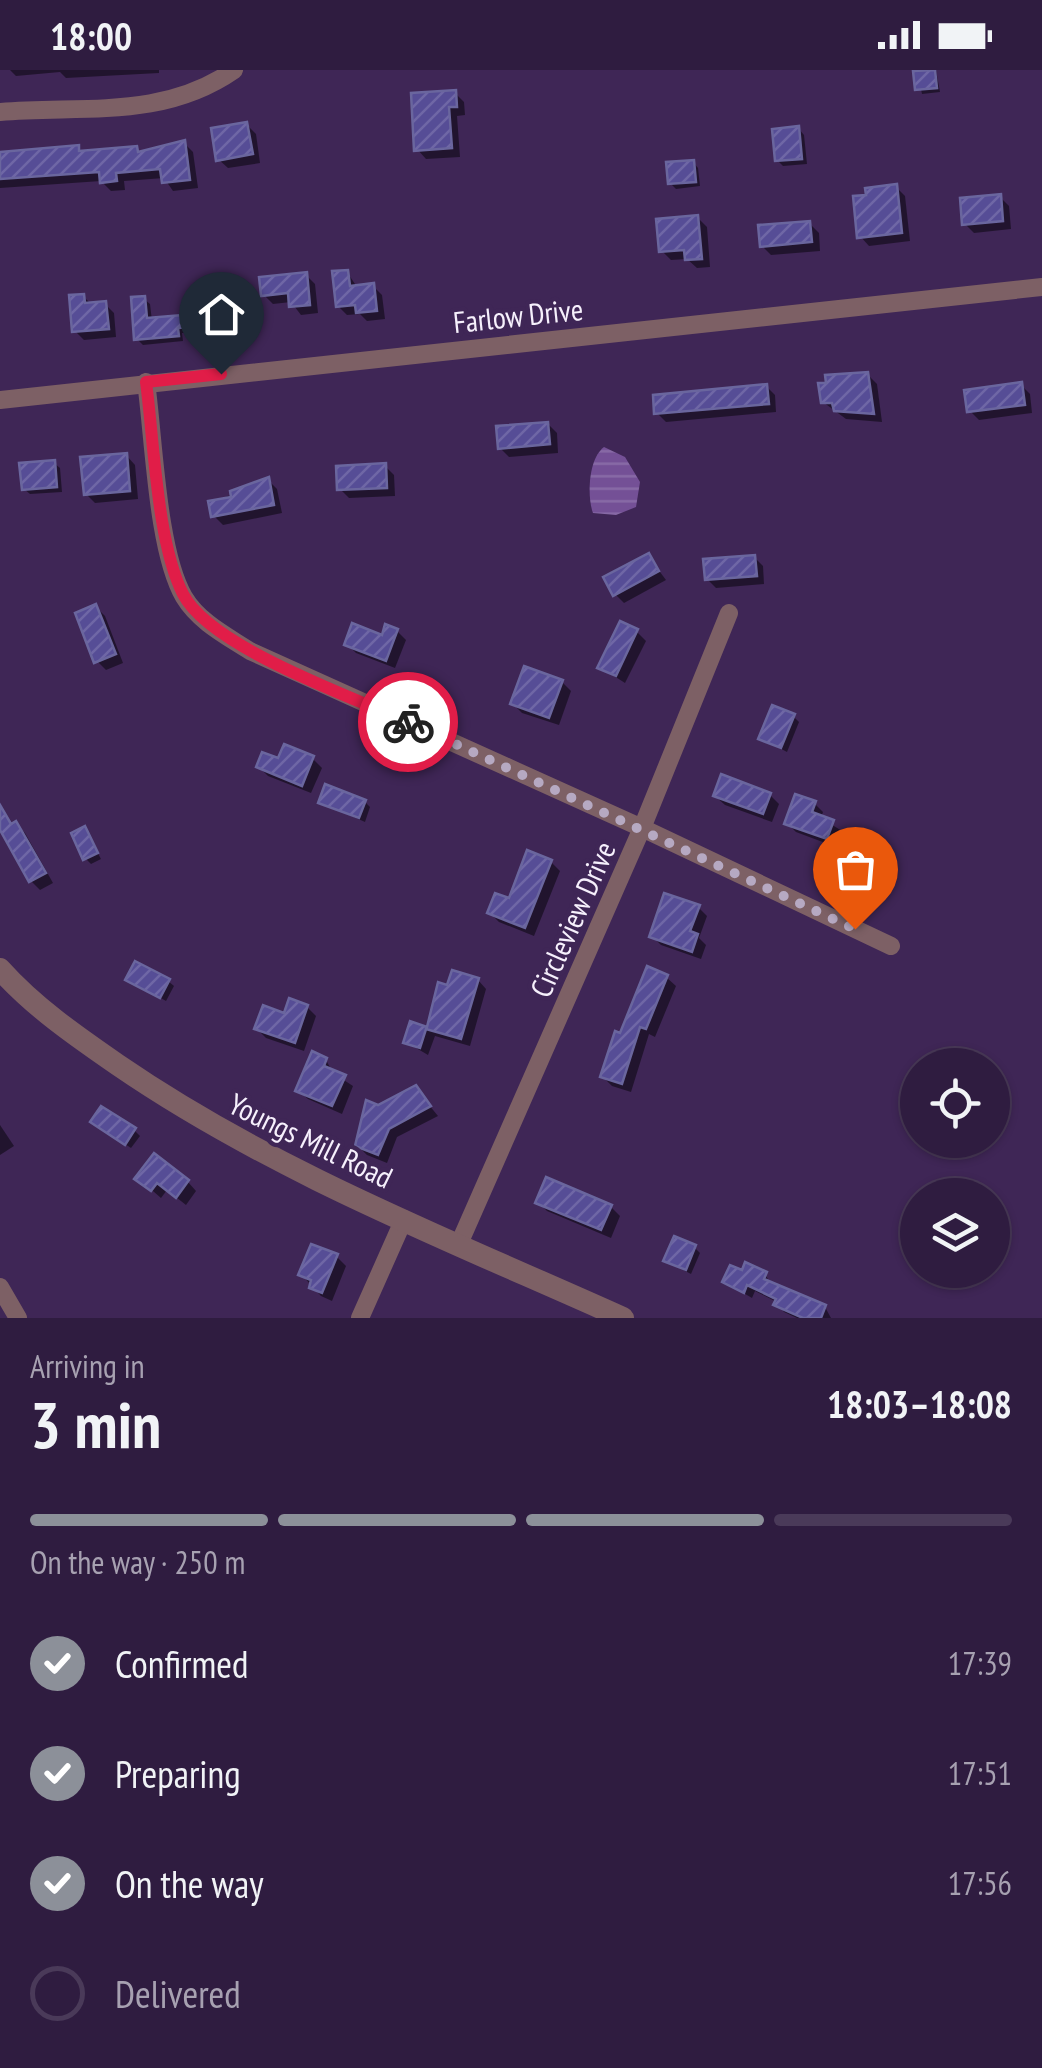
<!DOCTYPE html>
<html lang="en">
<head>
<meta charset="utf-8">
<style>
	body { margin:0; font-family:"PT Sans Narrow",sans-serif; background:#372547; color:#f1f3f6; height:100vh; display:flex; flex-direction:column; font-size:38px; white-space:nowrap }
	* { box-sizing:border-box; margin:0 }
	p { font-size:32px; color:#a7a1b1 }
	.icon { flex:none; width:55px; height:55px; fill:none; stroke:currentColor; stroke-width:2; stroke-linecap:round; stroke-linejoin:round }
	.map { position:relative; height:1248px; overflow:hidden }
	.drawer { display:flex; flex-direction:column; background:#2f1c40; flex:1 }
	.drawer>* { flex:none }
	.fabs { position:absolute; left:900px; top:978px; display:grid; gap:20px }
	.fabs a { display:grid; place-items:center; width:110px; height:110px; border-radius:50%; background:#2f1c40; box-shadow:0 2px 8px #0004,0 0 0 2px #4a3a59; font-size:50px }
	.pin { position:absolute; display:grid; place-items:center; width:85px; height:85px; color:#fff; margin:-102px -42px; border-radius:50% 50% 50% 0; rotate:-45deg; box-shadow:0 0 10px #0007 }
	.pin .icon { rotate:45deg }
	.courier { position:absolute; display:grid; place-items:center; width:100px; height:100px; margin:-50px; border:8px solid #e11d48; border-radius:50%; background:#fff; color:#222; box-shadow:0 2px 12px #0007 }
	.summary em { font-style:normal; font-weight:800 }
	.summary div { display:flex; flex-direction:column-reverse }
	.summary { display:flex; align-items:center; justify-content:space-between; height:170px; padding:0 30px }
	h1 { font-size:65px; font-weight:800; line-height:75px }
	.bar { display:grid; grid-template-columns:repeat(4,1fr); gap:15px 10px; align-content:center; height:120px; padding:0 30px }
	.bar i { height:12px; border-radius:8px; background:#4a3a59 }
	.bar .selected { background:#8c9099 }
	.bar p { grid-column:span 4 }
	ol { padding:0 30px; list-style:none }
	li { display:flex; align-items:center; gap:30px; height:110px }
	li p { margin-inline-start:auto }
	li .icon { padding:10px; border-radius:50%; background:#8c9099; color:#fff; stroke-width:4 }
	li:last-child { color:#a7a1b1 }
	li i { width:55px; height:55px; border:5px solid #4a3a59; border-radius:50% }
	.status { display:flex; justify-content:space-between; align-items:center; height:70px; padding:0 50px; background:#2f1c40; direction:ltr }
	.status svg { height:28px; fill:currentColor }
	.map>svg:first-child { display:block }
	.water { fill:url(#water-rules) }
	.shadow { fill:#0007 }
	.building { fill:url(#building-hatch); stroke:#6a669e; stroke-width:2.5 }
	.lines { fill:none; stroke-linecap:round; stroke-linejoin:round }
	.minor { stroke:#7d6065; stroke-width:18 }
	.tertiary { stroke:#7d6065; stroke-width:22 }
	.done { stroke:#b6a9c2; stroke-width:10; stroke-dasharray:0 18 }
	.route { stroke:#e11d48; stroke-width:12 }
	.labels { text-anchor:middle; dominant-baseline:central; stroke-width:9; stroke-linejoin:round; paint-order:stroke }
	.street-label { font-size:30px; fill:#f6f0fc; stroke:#3f2656 }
</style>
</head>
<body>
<div class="status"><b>18:00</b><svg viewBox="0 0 49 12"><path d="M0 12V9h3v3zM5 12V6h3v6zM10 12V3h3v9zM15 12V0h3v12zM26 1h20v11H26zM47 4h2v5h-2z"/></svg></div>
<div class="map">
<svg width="1042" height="1248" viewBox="0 0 1042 1248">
	<defs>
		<pattern id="water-rules" width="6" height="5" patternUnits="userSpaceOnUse" patternTransform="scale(2.5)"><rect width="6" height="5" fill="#745096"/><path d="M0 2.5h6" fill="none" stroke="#886aa6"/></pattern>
		<pattern id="building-hatch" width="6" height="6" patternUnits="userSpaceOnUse" patternTransform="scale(2.5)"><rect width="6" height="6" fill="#564d96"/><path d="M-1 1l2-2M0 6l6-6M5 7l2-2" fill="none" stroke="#6f67a6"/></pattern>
	</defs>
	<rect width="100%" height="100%" fill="#3f2656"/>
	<path class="water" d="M 604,377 L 625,387 L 640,412 L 636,437 L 616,445 L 593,443 C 587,427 588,389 604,377 Z"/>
	<g class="shadow">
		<path d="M 10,0 L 159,0 L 159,3 L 66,8 L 60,2 L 16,6 Z"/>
		<path d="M 917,0 L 936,0 L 940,22 L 922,24 Z"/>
		<path d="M 455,23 L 464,32 L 465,45 L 457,46 L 460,87 L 426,89 L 417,79 Z"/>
		<path d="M 246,54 L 256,64 L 260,93 L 228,98 L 218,89 Z"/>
		<path d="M 799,59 L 804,65 L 807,94 L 783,96 L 777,90 Z"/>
		<path d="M 184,73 L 193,82 L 198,118 L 173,121 L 164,108 L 124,111 L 125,120 L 111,121 L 101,111 L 0,118 L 0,85 L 78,77 L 84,84 L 137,79 L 142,84 Z"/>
		<path d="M 693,92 L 698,98 L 700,116 L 676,119 L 670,113 Z"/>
		<path d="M 896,117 L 905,126 L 910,171 L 869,176 L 860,166 Z"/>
		<path d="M 1000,127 L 1009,136 L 1011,159 L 974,163 L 965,154 Z"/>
		<path d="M 698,148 L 707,157 L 710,197 L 697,198 L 687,189 L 671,190 L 662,181 Z"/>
		<path d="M 809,153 L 819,163 L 820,181 L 771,185 L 762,176 Z"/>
		<path d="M 347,202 L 357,217 L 373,216 L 382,225 L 385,249 L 367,251 L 360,244 L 347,245 L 338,236 Z"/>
		<path d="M 306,205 L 315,214 L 318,243 L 301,245 L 291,232 L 273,234 L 264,225 Z"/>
		<path d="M 83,226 L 92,235 L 105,234 L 114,243 L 116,267 L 84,270 L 75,261 Z"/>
		<path d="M 207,228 L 235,240 L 237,259 L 182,263 L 183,271 L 143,275 L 137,269 L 144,229 L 150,234 L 152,251 L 197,247 Z"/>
		<path d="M 868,305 L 877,314 L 882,352 L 846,349 L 823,332 Z"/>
		<path d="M 1021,315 L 1030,324 L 1032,343 L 979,350 L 970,341 Z"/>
		<path d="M 766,316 L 775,325 L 776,342 L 666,352 L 657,343 Z"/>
		<path d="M 548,354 L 557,363 L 558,383 L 509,387 L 500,378 Z"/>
		<path d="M 126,385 L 135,395 L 138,429 L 95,433 L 86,424 Z"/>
		<path d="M 54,393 L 60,398 L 62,422 L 30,424 L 24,419 Z"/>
		<path d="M 385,396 L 394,405 L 395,426 L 349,428 L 340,419 Z"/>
		<path d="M 268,410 L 277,419 L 282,443 L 223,455 L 214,446 L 211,433 Z"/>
		<path d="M 648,486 L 666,510 L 624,533 L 615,524 Z"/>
		<path d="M 754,487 L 763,496 L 764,514 L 716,518 L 707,509 Z"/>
		<path d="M 96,537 L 105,546 L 123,593 L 106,600 L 97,591 Z"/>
		<path d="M 397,561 L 406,570 L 395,598 L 356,583 L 347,574 Z"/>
		<path d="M 637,562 L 646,571 L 625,613 L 600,597 Z"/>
		<path d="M 562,612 L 571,621 L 559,655 L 522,643 L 513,634 Z"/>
		<path d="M 793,646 L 799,652 L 787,682 L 761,668 Z"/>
		<path d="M 313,689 L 322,698 L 311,723 L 268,706 L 259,697 Z"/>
		<path d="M 770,725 L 779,734 L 772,752 L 725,735 L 715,726 Z"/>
		<path d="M 320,732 L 365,732 L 370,737 L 365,752 Z"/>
		<path d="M 814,733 L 823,742 L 821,748 L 842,761 L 836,777 L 796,762 L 787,753 Z"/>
		<path d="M 0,752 L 16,754 L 25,763 L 53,813 L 40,820 L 31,811 Z"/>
		<path d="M 85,759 L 101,789 L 91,794 L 85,788 Z"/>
		<path d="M 845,782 L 889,789 L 895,795 L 888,808 Z"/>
		<path d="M 551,792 L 560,801 L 534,866 L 499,852 L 490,843 L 510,831 Z"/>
		<path d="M 698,837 L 707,846 L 699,868 L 706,875 L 701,889 L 661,875 L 652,866 Z"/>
		<path d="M 666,907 L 676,916 L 655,967 L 649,964 L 631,1022 L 612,1016 L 603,1007 L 621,966 Z"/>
		<path d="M 128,909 L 168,911 L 174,916 L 166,931 Z"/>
		<path d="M 478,910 L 486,919 L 470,976 L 435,966 L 428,985 L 406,972 L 412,955 L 428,960 L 439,915 L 449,918 Z"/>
		<path d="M 307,937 L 316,946 L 304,981 L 266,968 L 257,959 Z"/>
		<path d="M 326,990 L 333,1003 L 353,1016 L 342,1044 L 308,1029 L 298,1020 Z"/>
		<path d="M 416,1019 L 438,1046 L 397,1067 L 387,1093 L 367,1085 L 357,1075 L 378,1037 Z"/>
		<path d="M 0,1055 L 14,1076 L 0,1085 Z"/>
		<path d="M 99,1057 L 134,1060 L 140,1066 L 131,1078 Z"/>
		<path d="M 138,1108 L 188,1112 L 196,1121 L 186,1135 L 167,1120 L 161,1128 Z"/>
		<path d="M 538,1132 L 611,1137 L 620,1146 L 611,1168 L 547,1141 Z"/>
		<path d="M 694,1177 L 700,1183 L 691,1204 L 666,1191 Z"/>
		<path d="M 337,1187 L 346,1196 L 332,1231 L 321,1226 L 301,1204 Z"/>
		<path d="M 743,1204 L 765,1204 L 771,1215 L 825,1237 L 831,1248 L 797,1248 L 784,1242 L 777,1232 L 755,1221 L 752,1228 L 725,1212 Z"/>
	</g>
	<g class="building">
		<path d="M 935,0 L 937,18 L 915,20 L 913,1 Z"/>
		<path d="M 456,20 L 457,37 L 449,37 L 452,78 L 414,81 L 411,23 Z"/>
		<path d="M 247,52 L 253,84 L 216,91 L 211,58 Z"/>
		<path d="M 799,56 L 802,89 L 775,91 L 772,59 Z"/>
		<path d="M 185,70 L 190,110 L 162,113 L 160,99 L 116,103 L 117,111 L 100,113 L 99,102 L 0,109 L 0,82 L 79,75 L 79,81 L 137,76 L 138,82 Z"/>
		<path d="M 694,90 L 696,112 L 668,114 L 666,92 Z"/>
		<path d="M 897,114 L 902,163 L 857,168 L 853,126 L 866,125 L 865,118 Z"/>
		<path d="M 1001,124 L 1003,151 L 962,155 L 960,128 Z"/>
		<path d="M 698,145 L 702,189 L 685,190 L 684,180 L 659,182 L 656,149 Z"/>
		<path d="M 810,151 L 812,172 L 760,177 L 758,155 Z"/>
		<path d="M 348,200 L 350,216 L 374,213 L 377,241 L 356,243 L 355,235 L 336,237 L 332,201 Z"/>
		<path d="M 307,202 L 310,235 L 289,237 L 288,223 L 261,226 L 259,207 Z"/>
		<path d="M 84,224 L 85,233 L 106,231 L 109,259 L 72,262 L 69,225 Z"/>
		<path d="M 145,226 L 147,248 L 195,244 L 193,227 L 208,226 L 208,234 L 230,232 L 232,254 L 178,258 L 179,266 L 134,270 L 131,227 Z"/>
		<path d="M 868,302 L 874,344 L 834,341 L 832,333 L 821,333 L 818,313 L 826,313 L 825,305 Z"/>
		<path d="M 1022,312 L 1025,335 L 967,342 L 964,320 Z"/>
		<path d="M 767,314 L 769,334 L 654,344 L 653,325 Z"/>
		<path d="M 548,352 L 550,374 L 498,379 L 496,356 Z"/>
		<path d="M 127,383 L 130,421 L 84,425 L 80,387 Z"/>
		<path d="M 55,390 L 57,417 L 22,420 L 19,393 Z"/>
		<path d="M 386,393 L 387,418 L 337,420 L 336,396 Z"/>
		<path d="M 269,407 L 274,435 L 211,447 L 208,431 L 231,427 L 230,421 Z"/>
		<path d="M 649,483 L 659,501 L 613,526 L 603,507 Z"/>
		<path d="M 755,485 L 757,506 L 705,510 L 703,489 Z"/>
		<path d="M 96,534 L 116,584 L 94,593 L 75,543 Z"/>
		<path d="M 620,551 L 638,559 L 616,606 L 597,598 Z"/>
		<path d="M 352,553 L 382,565 L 385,554 L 398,559 L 386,591 L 344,575 Z"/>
		<path d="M 524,596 L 563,610 L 549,648 L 510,634 Z"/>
		<path d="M 772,635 L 795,644 L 781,678 L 758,669 Z"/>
		<path d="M 284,674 L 314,686 L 302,716 L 256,697 L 262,682 L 278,688 Z"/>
		<path d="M 721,704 L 771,723 L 763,744 L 713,726 Z"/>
		<path d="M 325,714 L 366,730 L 359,748 L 318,733 Z"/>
		<path d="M 795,724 L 816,731 L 812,742 L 834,750 L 827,769 L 784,754 Z"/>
		<path d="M 0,735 L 11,754 L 16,751 L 46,803 L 29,812 L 0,760 Z"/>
		<path d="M 85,756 L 98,783 L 83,790 L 71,763 Z"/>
		<path d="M 851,766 L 891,787 L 882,804 L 842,783 Z"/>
		<path d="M 527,780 L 552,790 L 525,858 L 487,843 L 495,823 L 509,828 Z"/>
		<path d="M 664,823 L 700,835 L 690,861 L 698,864 L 692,882 L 649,867 Z"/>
		<path d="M 135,891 L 170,909 L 160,928 L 125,910 Z"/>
		<path d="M 647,896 L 668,905 L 646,959 L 640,957 L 622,1014 L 600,1007 L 615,961 L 620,963 Z"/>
		<path d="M 452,900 L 479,908 L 461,969 L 426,959 L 420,978 L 403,973 L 410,951 L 427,957 L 438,912 L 447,915 Z"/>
		<path d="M 289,928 L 308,935 L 295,973 L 254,959 L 263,935 L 284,943 Z"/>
		<path d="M 312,981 L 327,988 L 324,996 L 346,1005 L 332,1036 L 295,1021 Z"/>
		<path d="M 416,1015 L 431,1036 L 389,1059 L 378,1085 L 355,1076 L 366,1030 L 378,1035 Z"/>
		<path d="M 101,1036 L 136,1058 L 125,1075 L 90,1052 Z"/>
		<path d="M 154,1083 L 189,1110 L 176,1128 L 157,1113 L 151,1121 L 134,1109 Z"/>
		<path d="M 546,1107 L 612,1135 L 601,1160 L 535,1133 Z"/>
		<path d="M 674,1166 L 696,1175 L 686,1200 L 663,1191 Z"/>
		<path d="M 311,1174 L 338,1184 L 322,1223 L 309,1218 L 311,1210 L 298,1205 Z"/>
		<path d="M 745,1192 L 767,1202 L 764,1209 L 826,1235 L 821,1248 L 803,1248 L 773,1235 L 776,1229 L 747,1215 L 744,1223 L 722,1212 L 730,1195 L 742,1200 Z"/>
	</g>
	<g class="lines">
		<g class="minor">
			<path d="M 0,42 C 82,35 162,50 234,0"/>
			<path d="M 146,312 C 154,369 157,481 184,527 C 199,552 227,566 250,581 L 642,758 L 891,876"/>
			<path d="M 0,330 L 1042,217"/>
			<path d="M 459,1174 L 642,758 L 729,543"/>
			<path d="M 0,1217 L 18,1248"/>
			<path d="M 360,1248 L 404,1149"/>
		</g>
		<path class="tertiary" d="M 0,899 C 34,937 76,966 118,995 C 274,1102 452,1171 623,1248"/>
	</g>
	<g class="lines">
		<path class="done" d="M 408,652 L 855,859"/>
		<path class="route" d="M 221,304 L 146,312 C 154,372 157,473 183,524 C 210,577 352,627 408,652"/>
	</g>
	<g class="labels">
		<g class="street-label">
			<text transform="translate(518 245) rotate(-6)">Farlow Drive</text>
			<text transform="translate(572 849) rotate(-66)">Circleview Drive</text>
			<text transform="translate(311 1070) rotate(26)">Youngs Mill Road</text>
		</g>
	</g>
</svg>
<div class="fabs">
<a><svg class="icon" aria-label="locate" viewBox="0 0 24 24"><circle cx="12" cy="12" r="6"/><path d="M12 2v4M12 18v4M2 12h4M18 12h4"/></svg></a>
<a><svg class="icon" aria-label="layers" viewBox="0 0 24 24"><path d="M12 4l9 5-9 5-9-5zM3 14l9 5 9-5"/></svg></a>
</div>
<div class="pin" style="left:855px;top:859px;background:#ea580c"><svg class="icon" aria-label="bag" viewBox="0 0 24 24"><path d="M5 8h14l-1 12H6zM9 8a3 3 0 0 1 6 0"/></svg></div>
<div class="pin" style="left:221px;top:304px;background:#1f2937"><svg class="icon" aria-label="home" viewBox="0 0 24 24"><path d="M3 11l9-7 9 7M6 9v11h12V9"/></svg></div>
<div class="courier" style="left:408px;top:652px"><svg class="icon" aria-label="bike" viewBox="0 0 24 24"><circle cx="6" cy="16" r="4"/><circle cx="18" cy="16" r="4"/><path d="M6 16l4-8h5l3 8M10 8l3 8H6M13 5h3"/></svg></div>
</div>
<section class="drawer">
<div class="summary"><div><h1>3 min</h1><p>Arriving in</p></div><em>18:03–18:08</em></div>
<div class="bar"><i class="selected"></i><i class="selected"></i><i class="selected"></i><i></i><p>On the way · 250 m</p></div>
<ol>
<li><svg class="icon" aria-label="check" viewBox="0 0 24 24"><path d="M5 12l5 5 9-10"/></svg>Confirmed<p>17:39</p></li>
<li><svg class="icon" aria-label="check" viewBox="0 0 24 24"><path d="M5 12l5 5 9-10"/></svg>Preparing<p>17:51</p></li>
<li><svg class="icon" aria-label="check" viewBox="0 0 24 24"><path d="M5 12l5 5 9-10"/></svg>On the way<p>17:56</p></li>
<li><i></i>Delivered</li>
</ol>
</section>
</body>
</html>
